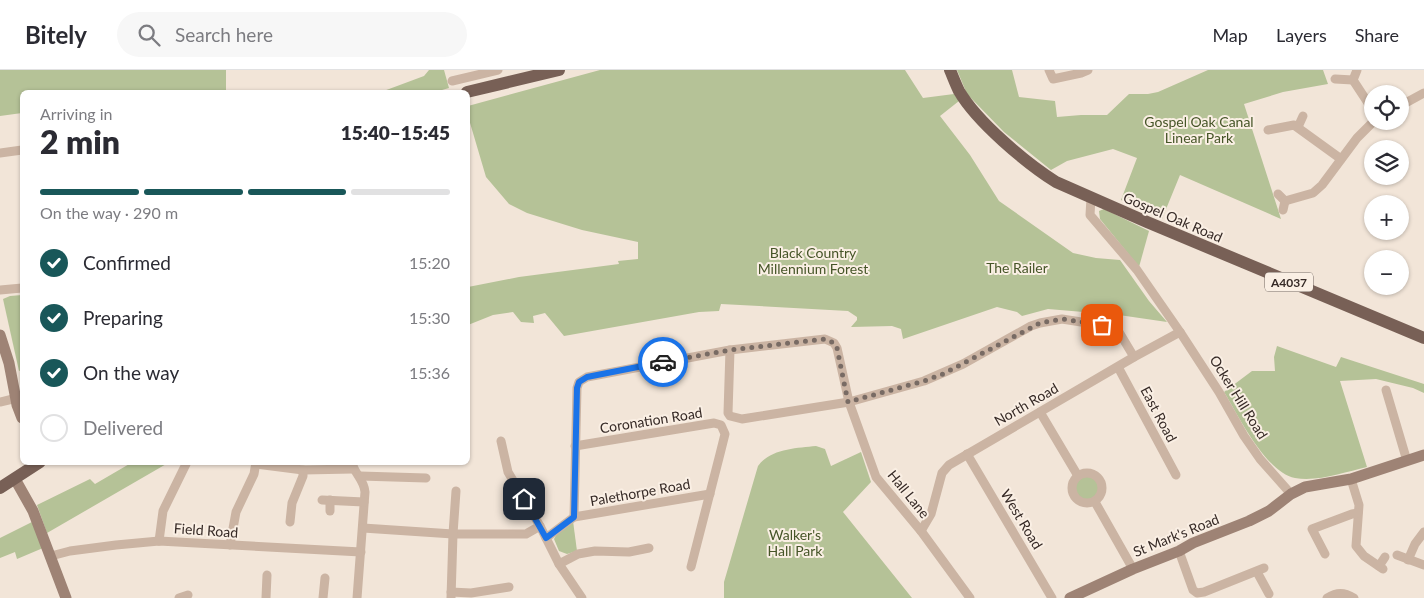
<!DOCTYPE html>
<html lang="en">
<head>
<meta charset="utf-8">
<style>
	body { margin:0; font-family:Lato,sans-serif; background:#f7f7f7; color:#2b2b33; height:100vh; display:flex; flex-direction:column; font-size:19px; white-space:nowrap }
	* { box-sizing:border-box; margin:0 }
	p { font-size:16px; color:#7c7c81 }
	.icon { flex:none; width:28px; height:28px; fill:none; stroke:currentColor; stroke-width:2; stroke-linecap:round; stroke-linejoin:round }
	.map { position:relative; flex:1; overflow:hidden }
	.panel { position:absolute; left:20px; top:20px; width:450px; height:375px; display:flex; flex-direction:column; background:#fff; border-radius:8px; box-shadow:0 1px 4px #0004 }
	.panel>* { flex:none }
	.buttons { position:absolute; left:1364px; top:15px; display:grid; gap:10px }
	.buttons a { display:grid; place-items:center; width:45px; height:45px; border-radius:50%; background:#fff; box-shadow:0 1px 4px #0004; font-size:25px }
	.pin { position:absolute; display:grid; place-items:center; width:42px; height:42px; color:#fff; margin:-21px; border-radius:10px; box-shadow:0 2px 8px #0006 }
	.courier { position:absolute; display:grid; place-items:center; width:50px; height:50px; margin:-25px; border:4px solid #1a73e8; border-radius:50%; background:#fff; color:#222; box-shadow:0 1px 6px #0007 }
	.summary em { font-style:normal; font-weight:800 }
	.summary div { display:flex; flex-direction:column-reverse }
	.summary { display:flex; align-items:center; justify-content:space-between; height:85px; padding:0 20px }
	h1 { font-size:32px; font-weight:800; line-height:38px }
	.bar { display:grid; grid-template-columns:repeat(4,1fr); gap:8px 5px; align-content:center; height:60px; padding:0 20px }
	.bar i { height:6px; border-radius:4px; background:#e1e1e2 }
	.bar .active { background:#195759 }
	.bar p { grid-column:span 4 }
	ol { padding:0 20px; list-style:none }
	li { display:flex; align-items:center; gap:15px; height:55px }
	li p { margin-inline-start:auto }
	li .icon { padding:5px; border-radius:50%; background:#195759; color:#fff; stroke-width:4 }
	li:last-child { color:#7c7c81 }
	li i { width:28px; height:28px; border:2px solid #e1e1e2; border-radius:50% }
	header { display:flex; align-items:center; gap:30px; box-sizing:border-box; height:70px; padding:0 25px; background:#fff; border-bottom:1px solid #e1e1e2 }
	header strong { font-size:24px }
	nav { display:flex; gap:28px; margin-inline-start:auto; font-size:18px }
	.search { width:350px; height:45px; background:#f7f7f7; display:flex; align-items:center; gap:12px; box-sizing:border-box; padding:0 18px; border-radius:28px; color:#7c7c81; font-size:19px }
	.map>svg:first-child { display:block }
	.green { fill:#b5c297 }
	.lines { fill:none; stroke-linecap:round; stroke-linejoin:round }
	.street { stroke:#cbb4a3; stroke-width:9 }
	.secondary { stroke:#9e8375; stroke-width:11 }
	.primary { stroke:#786056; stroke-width:12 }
	.done { stroke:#786b64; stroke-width:5; stroke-dasharray:0 9 }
	.route { stroke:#1a73e8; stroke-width:6 }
	.labels { text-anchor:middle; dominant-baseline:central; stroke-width:4; stroke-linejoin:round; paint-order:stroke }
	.shield { fill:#faefe4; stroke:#71655f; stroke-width:1 }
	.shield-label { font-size:12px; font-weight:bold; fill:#362a26 }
	.park-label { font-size:14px; fill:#465528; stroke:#faefe4 }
	.street-label { font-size:14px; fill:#362a26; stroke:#faefe4 }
</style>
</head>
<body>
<header>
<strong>Bitely</strong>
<div class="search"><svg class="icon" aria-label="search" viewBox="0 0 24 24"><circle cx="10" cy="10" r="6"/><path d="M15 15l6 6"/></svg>Search here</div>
<nav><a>Map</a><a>Layers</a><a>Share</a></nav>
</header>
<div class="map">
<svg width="1424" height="528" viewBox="0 0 1424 528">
	<rect width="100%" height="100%" fill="#f2e5d8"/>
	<g class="green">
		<path d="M 0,0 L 226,0 L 226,22 L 22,22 L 22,43 L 0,46 Z"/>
		<path d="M 429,0 L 444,0 L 449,18 L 435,22 L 381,22 L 424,6 Z"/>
		<path d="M 600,0 L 905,0 L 923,28 L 954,24 L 959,31 L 940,46 L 970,85 L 999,131 L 1073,183 L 1096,188 L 1120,190 L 1149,231 L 1167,252 L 1119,245 L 1048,239 L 1022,246 L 1017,242 L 997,237 L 903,269 L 901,259 L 892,256 L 851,257 L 857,250 L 857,247 L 848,241 L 721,234 L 719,241 L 699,242 L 564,266 L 545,243 L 533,246 L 534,253 L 521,252 L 513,242 L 493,245 L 468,255 L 468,217 L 519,207 L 619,194 L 618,191 L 638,189 L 638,172 L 582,160 L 527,143 L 509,134 L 486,107 L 468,46 L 468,36 Z"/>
		<path d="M 957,0 L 1012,0 L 1019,27 L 1055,31 L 1057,47 L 1081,45 L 1107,45 L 1129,24 L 1148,24 L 1158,22 L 1208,0 L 1323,0 L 1328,14 L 1283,22 L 1244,34 L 1281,149 L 1180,105 L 1162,149 L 1121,130 L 1137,88 L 1113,79 L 1067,91 L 1051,100 L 1004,62 L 967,24 Z"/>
		<path d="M 1104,139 L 1149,161 L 1139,197 L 1100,149 L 1099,141 Z"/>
		<path d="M 22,225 L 22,300 L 19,301 L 3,229 L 10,226 Z"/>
		<path d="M 1277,276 L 1336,297 L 1341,287 L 1424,314 L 1424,323 L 1413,318 L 1376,309 L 1340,311 L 1367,397 C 1345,402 1318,412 1295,408 C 1266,403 1238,345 1224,322 L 1252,301 L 1275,301 L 1274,287 Z"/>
		<path d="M 816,376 L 825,379 L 831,396 L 861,382 L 871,412 L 843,442 L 912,528 L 724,528 L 724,512 L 758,396 C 770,379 796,378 816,376 Z"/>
		<path d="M 131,393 L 168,393 L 47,463 L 37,435 L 90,409 L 95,414 Z"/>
		<circle cx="1087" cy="418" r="12"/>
		<path d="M 573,451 L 577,481 L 567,484 L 559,481 L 554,469 L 558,462 Z"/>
		<path d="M 32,452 L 43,478 L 17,489 L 15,482 L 0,488 L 0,468 Z"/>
	</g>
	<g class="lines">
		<g class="street">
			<path d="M 1049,0 L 1053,9 L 1081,3 L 1088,0"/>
			<path d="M 1357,0 L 1353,10 L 1372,39"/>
			<path d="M 1335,9 L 1353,10"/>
			<path d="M 452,11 L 498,0"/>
			<path d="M 1400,36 L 1424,23"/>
			<path d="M 1298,57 L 1303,46"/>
			<path d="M 1268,60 L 1294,55 L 1341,89"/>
			<path d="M 0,83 L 22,80"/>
			<path d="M 1278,124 L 1285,131 L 1283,140"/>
			<path d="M 1091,128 L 1090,145 L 1137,200 L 1180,262 L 1219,322 L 1244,366 L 1260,389 L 1291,424"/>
			<path d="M 1285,131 L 1313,123 L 1322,115 L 1357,68 L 1374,51"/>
			<path d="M 0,220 L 22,218"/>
			<path d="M 730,280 L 728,343 L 730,346 L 742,349 L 849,332 L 924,311 L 963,294 L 1031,256 L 1040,253 L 1062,249 L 1113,257 L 1119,262 L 1134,287"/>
			<path d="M 1118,297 L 1176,405"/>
			<path d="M 1386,320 L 1407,391"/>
			<path d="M 0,332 L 17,328"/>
			<path d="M 1040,342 L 1078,406"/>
			<path d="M 501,371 L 508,402 L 540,456 L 559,494 L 582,528"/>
			<path d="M 575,376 L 714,353 L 721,355 L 725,364 L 720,384 L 691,497"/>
			<path d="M 967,384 L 1052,528"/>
			<path d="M 352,392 C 354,404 364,409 365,422 L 357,528"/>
			<path d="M 256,394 L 303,400 L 353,399"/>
			<circle cx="1087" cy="418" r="15"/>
			<path d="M 360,406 L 426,408"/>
			<path d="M 1351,409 L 1359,435 L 1356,476 L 1364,486 L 1383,499"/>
			<path d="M 322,430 L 364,432"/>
			<path d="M 330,430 L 330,441"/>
			<path d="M 1095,432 L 1133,499"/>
			<path d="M 574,447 L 577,318 L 579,312 L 587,307 L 730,280 L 825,269 L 834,273 L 837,278 L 849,332 L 876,407 L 921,461 L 970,528"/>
			<path d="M 290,452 L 292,433 L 303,406 L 303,400"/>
			<path d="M 363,458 L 453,464 L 526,464 L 540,456"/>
			<path d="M 921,461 L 931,444 L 942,403 L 949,395 L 1134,287 L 1180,262"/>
			<path d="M 546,468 L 574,447 L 710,424"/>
			<path d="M 159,471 L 163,441 L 187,392"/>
			<path d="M 230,475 L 236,442 L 254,404 L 256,392"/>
			<path d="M 1179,481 L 1193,520 L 1197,523 L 1204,522 L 1264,498"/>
			<path d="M 1325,484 L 1312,459 L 1352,444 L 1358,443"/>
			<path d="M 1397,485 L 1424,495"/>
			<path d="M 51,486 L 70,481 L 116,475 L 159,471 L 361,482"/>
			<path d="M 1408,490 L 1415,474 L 1424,462"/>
			<path d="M 559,494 L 578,484 L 595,481 L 629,482 L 649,478"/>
			<path d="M 1379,496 L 1385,487"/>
			<path d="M 1257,502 L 1269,524"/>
			<path d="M 451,522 L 471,523 L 509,517"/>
			<path d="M 179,528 L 188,525"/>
			<path d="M 266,528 L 267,505"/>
			<path d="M 323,528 L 325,508"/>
			<path d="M 451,528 L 453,464 L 456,421"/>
			<path d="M 1327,528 C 1337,522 1344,522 1354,528"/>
		</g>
		<g class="secondary">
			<path d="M 0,265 L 9,293 L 17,335 L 22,348"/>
			<path d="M 15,409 L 33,441 L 66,528"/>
			<path d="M 1070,528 L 1133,499 L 1179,481 L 1193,473 L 1249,451 L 1269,441 L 1291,424 L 1305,417 L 1351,409 L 1424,385"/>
		</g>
		<g class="primary">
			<path d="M 950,0 C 953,7 956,15 959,21 C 977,52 1026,93 1056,112 L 1147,152 L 1424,268"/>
			<path d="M 467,22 L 559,0"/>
			<path d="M 0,418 L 40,392"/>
		</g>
	</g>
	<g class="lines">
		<path class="done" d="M 663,292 L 730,280 L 825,269 L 834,273 L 837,278 L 848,332 L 924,311 L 943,304 L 1040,253 L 1062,249 L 1102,255"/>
		<path class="route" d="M 524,429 L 546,468 L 574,447 L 577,318 L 579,312 L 587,307 L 663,292"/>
	</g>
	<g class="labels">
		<rect class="shield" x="1265" y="202.5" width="48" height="19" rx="4"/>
		<g class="shield-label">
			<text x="1289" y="212">A4037</text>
		</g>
		<g class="park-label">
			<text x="1199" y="51">Gospel Oak Canal<tspan x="1199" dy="16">Linear Park</tspan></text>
			<text x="813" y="182">Black Country<tspan x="813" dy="16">Millennium Forest</tspan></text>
			<text x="1017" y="197">The Railer</text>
			<text x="795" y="464">Walker's<tspan x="795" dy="16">Hall Park</tspan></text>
		</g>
		<g class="street-label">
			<text transform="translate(1173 147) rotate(23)">Gospel Oak Road</text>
			<text transform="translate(1239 327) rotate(58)">Ocker Hill Road</text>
			<text transform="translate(1026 334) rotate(-30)">North Road</text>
			<text transform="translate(1159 344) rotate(62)">East Road</text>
			<text transform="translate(651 350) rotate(-9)">Coronation Road</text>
			<text transform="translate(640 422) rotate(-10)">Palethorpe Road</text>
			<text transform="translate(909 424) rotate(51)">Hall Lane</text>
			<text transform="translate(1022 449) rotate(59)">West Road</text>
			<text transform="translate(206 460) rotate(4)">Field Road</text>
			<text transform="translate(1176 465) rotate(-22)">St Mark's Road</text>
		</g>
	</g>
</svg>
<div class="buttons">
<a><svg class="icon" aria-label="locate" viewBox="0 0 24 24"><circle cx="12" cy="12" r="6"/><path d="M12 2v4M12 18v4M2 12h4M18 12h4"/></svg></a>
<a><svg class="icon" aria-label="layers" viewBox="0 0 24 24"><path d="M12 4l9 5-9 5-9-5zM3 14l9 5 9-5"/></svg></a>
<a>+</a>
<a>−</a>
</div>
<div class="pin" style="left:1102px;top:255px;background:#ea580c"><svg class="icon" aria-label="bag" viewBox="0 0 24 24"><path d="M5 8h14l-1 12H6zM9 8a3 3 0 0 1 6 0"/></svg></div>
<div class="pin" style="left:524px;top:429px;background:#1f2937"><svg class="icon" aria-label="home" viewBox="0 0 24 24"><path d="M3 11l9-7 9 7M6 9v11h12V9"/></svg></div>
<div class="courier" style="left:663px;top:292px"><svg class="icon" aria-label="car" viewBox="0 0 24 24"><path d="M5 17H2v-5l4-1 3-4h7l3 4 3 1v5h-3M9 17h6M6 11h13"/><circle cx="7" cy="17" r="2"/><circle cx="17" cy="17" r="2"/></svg></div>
<section class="panel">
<div class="summary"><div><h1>2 min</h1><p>Arriving in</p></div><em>15:40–15:45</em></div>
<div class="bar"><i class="active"></i><i class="active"></i><i class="active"></i><i></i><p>On the way · 290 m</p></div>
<ol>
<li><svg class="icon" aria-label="check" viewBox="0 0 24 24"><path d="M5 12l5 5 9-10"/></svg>Confirmed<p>15:20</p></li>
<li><svg class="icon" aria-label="check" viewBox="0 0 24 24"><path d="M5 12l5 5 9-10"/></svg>Preparing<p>15:30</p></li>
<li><svg class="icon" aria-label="check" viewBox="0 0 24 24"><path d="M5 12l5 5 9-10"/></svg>On the way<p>15:36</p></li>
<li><i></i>Delivered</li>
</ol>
</section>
</div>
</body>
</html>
